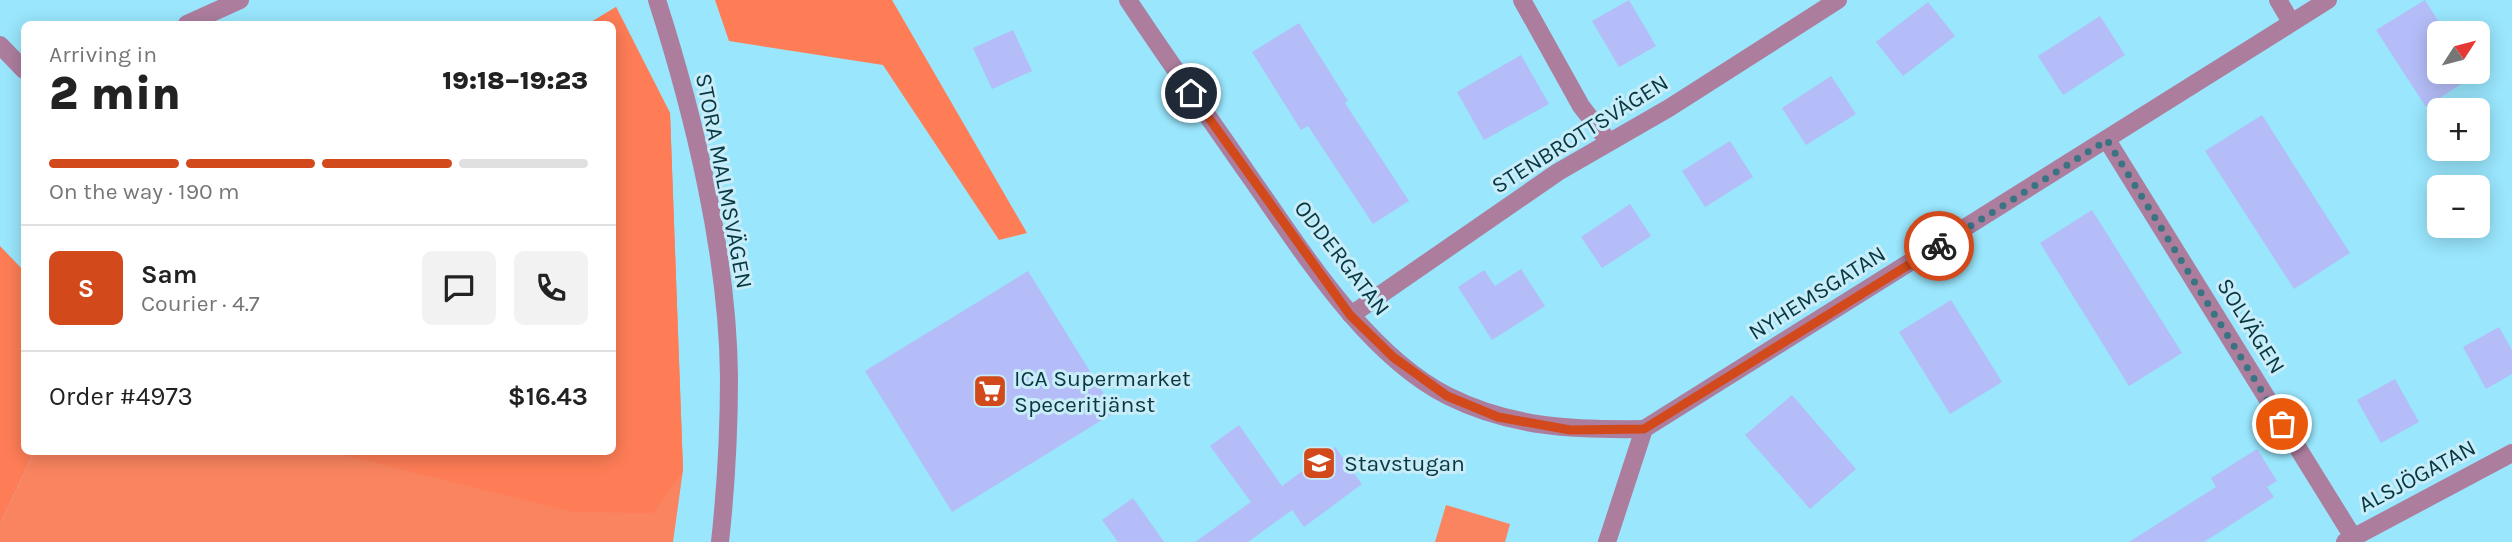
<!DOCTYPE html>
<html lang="en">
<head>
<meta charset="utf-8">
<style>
	body { margin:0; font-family:Karla,sans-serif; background:#f2f2f2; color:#222; height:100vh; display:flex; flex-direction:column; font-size:26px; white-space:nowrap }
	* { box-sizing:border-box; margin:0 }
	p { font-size:23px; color:#767676 }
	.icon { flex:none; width:38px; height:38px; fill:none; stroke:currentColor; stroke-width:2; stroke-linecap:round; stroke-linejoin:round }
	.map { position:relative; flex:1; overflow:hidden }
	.details { position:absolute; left:21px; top:21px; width:595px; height:434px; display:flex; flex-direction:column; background:#fff; border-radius:10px; box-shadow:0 4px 18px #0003 }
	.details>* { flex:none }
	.needle { width:46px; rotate:54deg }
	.buttons { position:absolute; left:2427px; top:21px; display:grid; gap:14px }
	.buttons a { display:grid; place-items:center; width:63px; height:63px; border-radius:10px; background:#fff; box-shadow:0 4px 18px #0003; font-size:35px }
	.pin { position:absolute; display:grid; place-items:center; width:60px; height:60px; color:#fff; margin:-30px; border:4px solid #fff; border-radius:50%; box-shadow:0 2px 7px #0007 }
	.courier { position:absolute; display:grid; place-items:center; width:70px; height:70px; margin:-35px; border:5px solid #d24a1b; border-radius:50%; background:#fff; color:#222; box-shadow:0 2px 9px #0007 }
	.summary em { font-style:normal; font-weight:800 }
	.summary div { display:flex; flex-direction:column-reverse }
	.summary { display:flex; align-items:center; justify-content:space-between; height:119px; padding:0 28px }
	h1 { font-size:46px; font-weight:800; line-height:52px }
	.bar { display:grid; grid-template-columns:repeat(4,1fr); gap:10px 7px; align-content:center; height:84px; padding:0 28px }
	.bar i { height:9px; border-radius:5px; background:#e0e0e0 }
	.bar .selected { background:#d24a1b }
	.bar p { grid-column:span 4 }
	.line { display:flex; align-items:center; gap:18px; padding:0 28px; border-top:2px solid #e0e0e0 }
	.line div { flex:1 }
	.round { display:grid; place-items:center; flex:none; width:74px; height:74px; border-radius:10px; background:#f2f2f2 }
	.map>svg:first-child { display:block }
	.green { fill:#fa8460 }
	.forest { fill:#fe7d56 }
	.building { fill:#b4bdf7 }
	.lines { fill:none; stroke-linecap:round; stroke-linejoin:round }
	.minor { stroke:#ad7d9e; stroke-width:18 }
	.done { stroke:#3a7483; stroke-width:7; stroke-dasharray:0 12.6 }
	.route { stroke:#d24a1b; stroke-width:9 }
	.labels { text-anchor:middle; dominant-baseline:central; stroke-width:6; stroke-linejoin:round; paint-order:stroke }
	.street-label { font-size:23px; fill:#073742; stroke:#c8edf8 }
	.poi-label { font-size:23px; fill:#073742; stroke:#c8edf8; text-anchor:start }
</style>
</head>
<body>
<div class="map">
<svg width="2512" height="542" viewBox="0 0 2512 542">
	<rect width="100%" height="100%" fill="#99e6fd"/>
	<g class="green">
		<path d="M 616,7 L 670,113 L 683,470 L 673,542 L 0,542 L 0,524 L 34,452 L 612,452 L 612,24 L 588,24 Z"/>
		<path d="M 1446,505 L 1510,524 L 1505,542 L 1435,542 Z"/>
	</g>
	<g class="forest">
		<path d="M 715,0 L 892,0 L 1027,233 L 999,240 L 883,65 L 729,41 Z"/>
		<path d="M 616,7 L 670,113 L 683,471 L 653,513 L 574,512 L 331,452 L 612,452 L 612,24 L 588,24 Z"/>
		<path d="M 0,246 L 24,271 L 24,452 L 34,452 L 0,524 Z"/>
	</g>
	<g class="building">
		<path d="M 1629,0 L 1656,46 L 1619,67 L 1592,21 Z"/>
		<path d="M 2425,0 L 2446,33 L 2440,33 L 2440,72 L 2470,72 L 2473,76 L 2426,107 L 2376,30 Z"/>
		<path d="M 1928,2 L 1955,36 L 1903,76 L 1876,42 Z"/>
		<path d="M 2100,16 L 2125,55 L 2063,95 L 2038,56 Z"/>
		<path d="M 1299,23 L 1348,101 L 1345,103 L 1409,201 L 1373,224 L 1308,126 L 1301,130 L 1252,52 Z"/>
		<path d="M 1013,30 L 1032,71 L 992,89 L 973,48 Z"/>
		<path d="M 1521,55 L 1549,104 L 1484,140 L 1457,92 Z"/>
		<path d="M 1831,76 L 1856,114 L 1806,145 L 1782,108 Z"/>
		<path d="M 2262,115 L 2350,253 L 2294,289 L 2205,151 Z"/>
		<path d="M 1730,141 L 1753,177 L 1705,207 L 1682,171 Z"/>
		<path d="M 1630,204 L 1651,236 L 1602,268 L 1581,237 Z"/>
		<path d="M 2092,210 L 2182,353 L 2129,386 L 2040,243 Z"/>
		<path d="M 1521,269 L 1545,306 L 1492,340 L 1458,287 L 1484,270 L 1495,286 Z"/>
		<path d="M 1028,271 L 1115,412 L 952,512 L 865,371 Z"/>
		<path d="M 1951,300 L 2002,382 L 1950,414 L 1899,332 Z"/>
		<path d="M 2499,327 L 2512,350 L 2512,374 L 2486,389 L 2463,347 Z"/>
		<path d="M 2395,379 L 2419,422 L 2381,443 L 2357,400 Z"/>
		<path d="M 1792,395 L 1856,469 L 1810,509 L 1745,435 Z"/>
		<path d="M 1239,425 L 1282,486 L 1335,447 L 1362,484 L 1304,527 L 1292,510 L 1248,542 L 1195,542 L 1251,502 L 1210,446 Z"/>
		<path d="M 2257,449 L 2277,481 L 2267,487 L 2274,497 L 2204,542 L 2129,542 L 2216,487 L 2211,478 Z"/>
		<path d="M 1133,498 L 1164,542 L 1118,542 L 1102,520 Z"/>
	</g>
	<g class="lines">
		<g class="minor">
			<path d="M 657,0 C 694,115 728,256 729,377 C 729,432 726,487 720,542"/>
			<path d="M 1128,0 C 1167,59 1208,116 1248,174 C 1301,249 1365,354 1448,396 C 1512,428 1575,430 1644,429"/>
			<path d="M 1522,0 L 1581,106 L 1609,142"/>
			<path d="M 2278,0 L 2291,22"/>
			<path d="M 187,24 L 240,0"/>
			<path d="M 0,45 L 24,70"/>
			<path d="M 2107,140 L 2353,537"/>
			<path d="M 1351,315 L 1558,172 L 1669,108 L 1838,0"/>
			<path d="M 1607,542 L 1644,429 L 2328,0"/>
			<path d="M 2345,542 L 2512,453"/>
		</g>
	</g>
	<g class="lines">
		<path class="done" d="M 1939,246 L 2107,140 L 2282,424"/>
		<path class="route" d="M 1191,93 L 1350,315 L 1393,357 L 1447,396 L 1498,417 L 1570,430 L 1644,429 L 1939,246"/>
	</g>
	<defs>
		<g id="supermarket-square" transform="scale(1.75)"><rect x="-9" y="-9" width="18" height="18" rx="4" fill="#d24a1b" stroke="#c8edf8"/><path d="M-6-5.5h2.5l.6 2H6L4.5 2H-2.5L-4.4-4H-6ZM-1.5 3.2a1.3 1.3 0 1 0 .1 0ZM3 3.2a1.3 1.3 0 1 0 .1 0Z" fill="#fff"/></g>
		<g id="school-square" transform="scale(1.75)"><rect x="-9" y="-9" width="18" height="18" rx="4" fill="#d24a1b" stroke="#c8edf8"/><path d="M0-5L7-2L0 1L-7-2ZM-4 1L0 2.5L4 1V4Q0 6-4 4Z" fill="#fff"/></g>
	</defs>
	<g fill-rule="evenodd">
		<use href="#supermarket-square" x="990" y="391"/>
		<use href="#school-square" x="1319" y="463"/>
	</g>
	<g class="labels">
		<g class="street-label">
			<text transform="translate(1580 134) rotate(-32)">STENBROTTSVÄGEN</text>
			<text transform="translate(724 181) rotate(79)">STORA MALMSVÄGEN</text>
			<text transform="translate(1342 258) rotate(52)">ODDERGATAN</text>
			<text transform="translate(1817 293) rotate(-32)">NYHEMSGATAN</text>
			<text transform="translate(2251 326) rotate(58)">SOLVÄGEN</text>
			<text transform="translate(2417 476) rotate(-28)">ALSJÖGATAN</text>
		</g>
		<g class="poi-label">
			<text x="1014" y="378">ICA Supermarket<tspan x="1014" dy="26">Speceritjänst</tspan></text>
			<text x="1344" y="463">Stavstugan</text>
		</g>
	</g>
</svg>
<div class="buttons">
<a><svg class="needle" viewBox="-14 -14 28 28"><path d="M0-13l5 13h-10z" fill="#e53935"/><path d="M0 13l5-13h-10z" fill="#767676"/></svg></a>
<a>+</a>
<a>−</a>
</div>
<div class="pin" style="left:2282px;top:424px;background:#ea580c"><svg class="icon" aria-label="bag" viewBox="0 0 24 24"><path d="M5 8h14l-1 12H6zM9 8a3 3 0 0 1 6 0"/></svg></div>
<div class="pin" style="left:1191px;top:93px;background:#1f2937"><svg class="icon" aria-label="home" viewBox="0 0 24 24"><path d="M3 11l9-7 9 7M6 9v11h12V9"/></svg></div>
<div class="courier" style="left:1939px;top:246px"><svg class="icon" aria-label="bike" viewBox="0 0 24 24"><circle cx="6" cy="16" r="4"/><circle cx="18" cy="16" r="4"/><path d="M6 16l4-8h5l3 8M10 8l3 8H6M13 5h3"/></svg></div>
<section class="details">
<div class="summary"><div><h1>2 min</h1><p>Arriving in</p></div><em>19:18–19:23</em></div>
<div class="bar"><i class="selected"></i><i class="selected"></i><i class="selected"></i><i></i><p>On the way · 190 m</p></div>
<div class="line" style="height:126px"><b class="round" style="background:#d24a1b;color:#fff">S</b><div><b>Sam</b><p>Courier · 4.7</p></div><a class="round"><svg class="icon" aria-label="chat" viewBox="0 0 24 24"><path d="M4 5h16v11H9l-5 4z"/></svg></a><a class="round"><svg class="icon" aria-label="phone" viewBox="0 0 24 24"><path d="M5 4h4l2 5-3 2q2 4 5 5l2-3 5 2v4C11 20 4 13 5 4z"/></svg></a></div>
<div class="line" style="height:91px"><div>Order #4973</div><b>$16.43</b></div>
</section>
</div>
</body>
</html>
